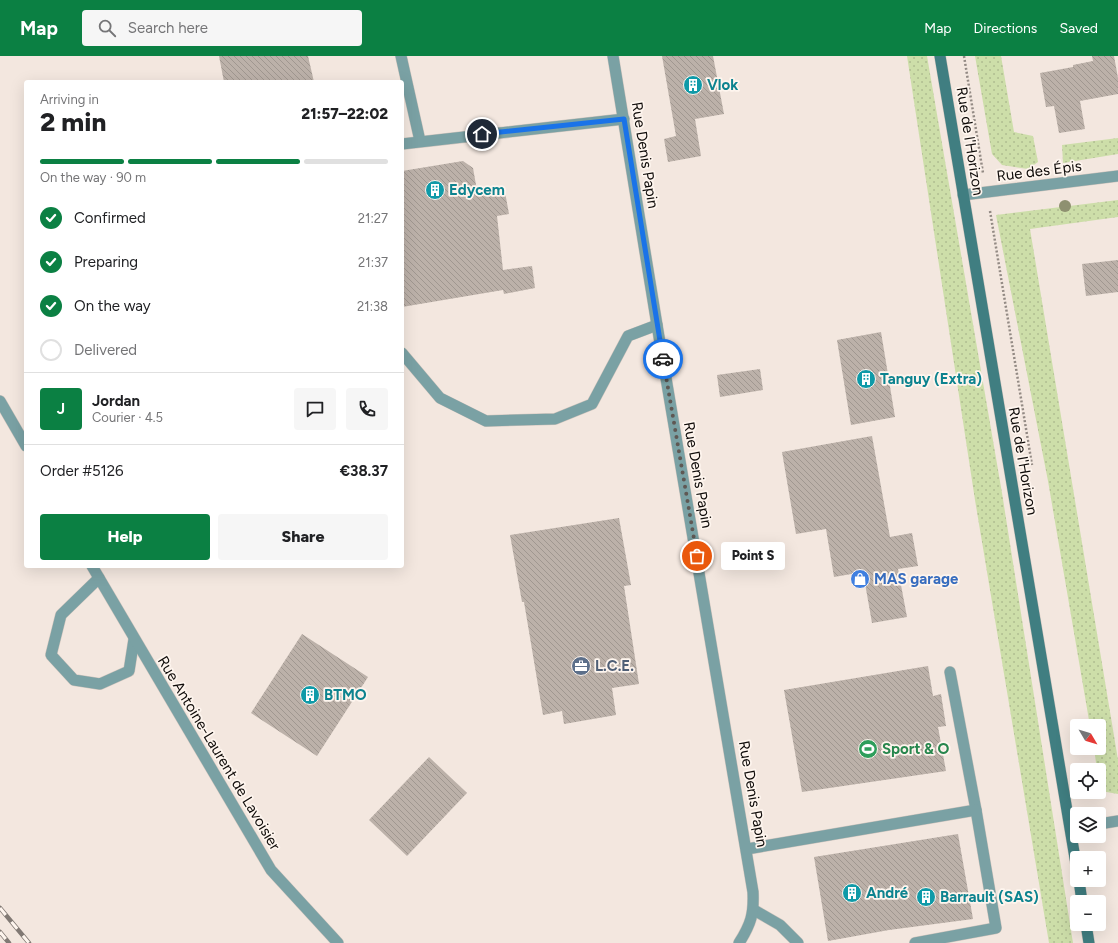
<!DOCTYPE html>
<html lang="en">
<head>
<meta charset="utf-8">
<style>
	body { margin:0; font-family:Figtree,sans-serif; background:#f6f6f6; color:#202124; height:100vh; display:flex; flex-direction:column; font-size:15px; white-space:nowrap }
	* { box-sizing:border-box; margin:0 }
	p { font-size:13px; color:#757577 }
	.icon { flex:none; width:22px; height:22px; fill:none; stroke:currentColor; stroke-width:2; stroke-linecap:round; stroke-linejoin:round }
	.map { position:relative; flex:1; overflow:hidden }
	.side { position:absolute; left:24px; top:24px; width:380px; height:488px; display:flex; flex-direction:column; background:#fff; border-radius:4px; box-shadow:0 4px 16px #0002 }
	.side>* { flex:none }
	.needle { width:26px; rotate:128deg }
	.controls { position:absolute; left:1070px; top:663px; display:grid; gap:8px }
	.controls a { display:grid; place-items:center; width:36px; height:36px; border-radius:4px; background:#fff; box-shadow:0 4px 16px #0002; font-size:20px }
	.pin { position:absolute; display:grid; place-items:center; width:34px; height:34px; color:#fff; margin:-17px; border:2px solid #fff; border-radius:50%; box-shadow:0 1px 4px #0007 }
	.courier { position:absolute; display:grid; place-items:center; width:40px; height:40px; margin:-20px; border:3px solid #1a73e8; border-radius:50%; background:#fff; color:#222; box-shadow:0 1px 5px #0007 }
	.bubble { position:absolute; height:28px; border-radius:4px; background:#fff; box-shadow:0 4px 16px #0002; font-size:13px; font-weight:800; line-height:28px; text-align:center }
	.overview em { font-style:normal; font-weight:800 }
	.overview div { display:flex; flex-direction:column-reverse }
	.overview { display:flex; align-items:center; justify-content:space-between; height:68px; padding:0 16px }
	h1 { font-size:26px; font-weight:800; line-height:30px }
	.bar { display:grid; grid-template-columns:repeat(4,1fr); gap:6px 4px; align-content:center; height:48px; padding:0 16px }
	.bar i { height:5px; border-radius:3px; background:#e0e0e0 }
	.bar .current { background:#0b8043 }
	.bar p { grid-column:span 4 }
	.line { display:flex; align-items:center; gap:10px; padding:0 16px; border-top:1px solid #e0e0e0 }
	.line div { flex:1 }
	.round { display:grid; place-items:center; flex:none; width:42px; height:42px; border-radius:4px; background:#f6f6f6 }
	ol { padding:0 16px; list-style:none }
	li { display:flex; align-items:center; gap:12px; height:44px }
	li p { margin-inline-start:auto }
	li .icon { padding:4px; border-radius:50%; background:#0b8043; color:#fff; stroke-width:4 }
	li:last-child { color:#757577 }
	li i { width:22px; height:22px; border:2px solid #e0e0e0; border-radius:50% }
	.cta { display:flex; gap:8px; margin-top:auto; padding:8px 16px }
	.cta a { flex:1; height:46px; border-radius:4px; background:#0b8043; color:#fff; font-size:16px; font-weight:800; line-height:46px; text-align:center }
	.cta a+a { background:#f6f6f6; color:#202124 }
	header { display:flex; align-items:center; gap:24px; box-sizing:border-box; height:56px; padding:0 20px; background:#0b8043; color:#fff }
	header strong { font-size:19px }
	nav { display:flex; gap:22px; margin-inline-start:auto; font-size:14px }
	.search { width:280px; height:36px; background:#f6f6f6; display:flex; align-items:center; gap:10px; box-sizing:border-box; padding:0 14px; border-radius:4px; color:#757577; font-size:15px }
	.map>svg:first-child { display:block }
	.grass { fill:url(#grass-dots) }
	.building { fill:url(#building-back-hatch) }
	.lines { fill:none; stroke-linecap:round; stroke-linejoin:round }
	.service-casing { stroke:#cfc4bd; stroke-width:12 }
	.minor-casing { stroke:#cfc4bd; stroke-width:12 }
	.secondary-casing { stroke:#cfc4bd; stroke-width:12 }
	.path { stroke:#938a84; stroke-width:2.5; stroke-dasharray:2 2; stroke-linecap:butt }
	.service { stroke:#7aa1a4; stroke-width:11 }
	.minor { stroke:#7aa1a4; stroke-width:11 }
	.secondary { stroke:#407e81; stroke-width:11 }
	.rail-casing { stroke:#817974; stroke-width:4.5 }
	.rail { stroke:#fef5ee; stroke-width:3; stroke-dasharray:9; stroke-linecap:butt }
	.tree { fill:#8e9070 }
	.done { stroke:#5f5854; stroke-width:4; stroke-dasharray:0 7.2 }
	.route { stroke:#1a73e8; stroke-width:5 }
	.labels { text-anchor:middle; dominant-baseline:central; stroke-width:3.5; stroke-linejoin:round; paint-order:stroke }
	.culture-label { font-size:15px; font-weight:bold; fill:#0d838f; stroke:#fef5ee; text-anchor:start }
	.street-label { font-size:15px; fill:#0f0b09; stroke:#fef5ee }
	.shop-label { font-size:15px; font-weight:bold; fill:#366cbe; stroke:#fef5ee; text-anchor:start }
	.service-label { font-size:15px; font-weight:bold; fill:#4e5e75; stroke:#fef5ee; text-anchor:start }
	.leisure-label { font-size:15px; font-weight:bold; fill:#27864d; stroke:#fef5ee; text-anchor:start }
</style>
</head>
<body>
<header>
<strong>Map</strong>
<div class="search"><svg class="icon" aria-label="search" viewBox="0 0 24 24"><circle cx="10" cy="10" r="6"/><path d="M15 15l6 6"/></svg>Search here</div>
<nav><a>Map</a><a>Directions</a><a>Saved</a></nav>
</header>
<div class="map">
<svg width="1118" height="887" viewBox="0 0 1118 887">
	<defs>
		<pattern id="grass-dots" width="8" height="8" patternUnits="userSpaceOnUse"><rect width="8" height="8" fill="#cddea9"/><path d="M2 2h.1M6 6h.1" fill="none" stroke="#afbd90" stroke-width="1.8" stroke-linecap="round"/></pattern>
		<pattern id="building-back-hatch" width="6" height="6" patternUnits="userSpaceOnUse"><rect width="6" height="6" fill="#bcb1a9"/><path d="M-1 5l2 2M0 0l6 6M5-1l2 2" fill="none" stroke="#a09790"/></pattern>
	</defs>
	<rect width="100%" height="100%" fill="#f3e7df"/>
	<g class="grass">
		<path d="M 907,0 L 927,0 L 1002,437 L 1073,887 L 1049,887 L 975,444 Z"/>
		<path d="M 975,0 L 1001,0 L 1014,76 L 1033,80 L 1038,106 L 1028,113 L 1002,109 L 992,98 Z"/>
		<path d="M 1118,82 L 1118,98 L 1063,107 L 1062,89 Z"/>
		<path d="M 1118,144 L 1118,161 L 1030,173 L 1118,704 L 1118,738 L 1101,735 L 1099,714 L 1097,714 L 1094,692 L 1099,692 L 1099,670 L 1090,670 L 1048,425 L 996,159 Z"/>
	</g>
	<g class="building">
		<path d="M 219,0 L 308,0 L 314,26 L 224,26 Z"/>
		<path d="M 662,0 L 713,0 L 724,58 L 695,63 L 701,100 L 668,106 L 664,83 L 676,80 Z"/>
		<path d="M 1092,0 L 1114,0 L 1118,22 L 1118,38 L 1080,45 L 1085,73 L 1059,77 L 1054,50 L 1046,51 L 1040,17 L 1073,11 L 1073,9 L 1093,5 Z"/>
		<path d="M 463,105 L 473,112 L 478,140 L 505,136 L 509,158 L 497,160 L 503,214 L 532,210 L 535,232 L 504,238 L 503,234 L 402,251 L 402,115 Z"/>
		<path d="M 1118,204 L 1118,236 L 1086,240 L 1082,208 Z"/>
		<path d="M 881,276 L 895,361 L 851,369 L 837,284 Z"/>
		<path d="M 760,313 L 763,334 L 720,341 L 717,319 Z"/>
		<path d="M 872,380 L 890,481 L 912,477 L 918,510 L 898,513 L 907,561 L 872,567 L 863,516 L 834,521 L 826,473 L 796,478 L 782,396 Z"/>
		<path d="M 619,462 L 631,529 L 624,530 L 639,628 L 612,632 L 616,659 L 564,668 L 562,655 L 543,659 L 524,546 L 522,546 L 510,479 Z"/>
		<path d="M 302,578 L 368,621 L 317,700 L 251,657 Z"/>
		<path d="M 928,610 L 933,640 L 941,638 L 946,670 L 938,671 L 946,715 L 802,736 L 784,634 Z"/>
		<path d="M 429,701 L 467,737 L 407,800 L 369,764 Z"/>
		<path d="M 958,778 L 973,863 L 889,874 L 828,885 L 814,801 Z"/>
	</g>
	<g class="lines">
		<g class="service-casing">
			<g id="service">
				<path d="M 401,0 L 420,85"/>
				<path d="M 402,88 L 624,63"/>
				<path d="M 402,297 L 440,342 L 486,365 L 555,363 L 592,348 L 628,280 L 657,269"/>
				<path d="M 99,522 L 61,559 L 51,599 L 74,624 L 100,628 L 129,615 L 134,583"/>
				<path d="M 747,793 L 976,754 L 950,616"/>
				<path d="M 754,854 L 780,869 L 798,887"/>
				<path d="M 915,887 L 996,872 L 976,754"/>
			</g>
		</g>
		<g class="minor-casing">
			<g id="minor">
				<path d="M 613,0 L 657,269 L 753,836 C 754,858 751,868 739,887"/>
				<path d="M 963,139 L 1118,120"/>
				<path d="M 0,345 L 26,390"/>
				<path d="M 92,510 L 271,814 L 338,887"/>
				<path d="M 1099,768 L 1118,765"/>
			</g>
		</g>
		<g class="secondary-casing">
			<g id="secondary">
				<path d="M 940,0 L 1077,814"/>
				<path d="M 1079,824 L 1082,846"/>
				<path d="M 1086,868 L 1089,887"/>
			</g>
		</g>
		<g class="path">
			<path d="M 964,0 L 983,117"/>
			<path d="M 990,155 L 1032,409"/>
		</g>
		<use href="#service" class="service"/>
		<use href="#minor" class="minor"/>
		<use href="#secondary" class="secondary"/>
		<g class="rail-casing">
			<g id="rail">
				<path d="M 0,852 L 29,887"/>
				<path d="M 0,876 L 9,887"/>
			</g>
		</g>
		<use href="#rail" class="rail"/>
	</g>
	<circle class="tree" cx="1065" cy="150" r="6"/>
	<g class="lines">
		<path class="done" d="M 663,303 L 697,500"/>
		<path class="route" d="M 482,78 L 624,63 L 663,303"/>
	</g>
	<defs>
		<g id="building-disc" transform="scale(1)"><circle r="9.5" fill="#0f9aa8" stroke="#fef5ee"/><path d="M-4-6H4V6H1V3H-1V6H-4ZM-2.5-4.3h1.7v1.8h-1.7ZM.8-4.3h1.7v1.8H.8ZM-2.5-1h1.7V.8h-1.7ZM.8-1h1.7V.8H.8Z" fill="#fff"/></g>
		<g id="shop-disc" transform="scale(1)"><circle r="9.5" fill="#3f7fe0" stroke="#fef5ee"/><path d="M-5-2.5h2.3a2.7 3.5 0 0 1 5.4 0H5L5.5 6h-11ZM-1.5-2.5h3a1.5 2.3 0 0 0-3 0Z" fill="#fff"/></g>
		<g id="office-disc" transform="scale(1)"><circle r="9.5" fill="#5c6f8a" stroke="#fef5ee"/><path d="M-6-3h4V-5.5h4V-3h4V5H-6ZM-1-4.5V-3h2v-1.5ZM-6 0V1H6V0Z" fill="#fff"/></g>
		<g id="stadium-disc" transform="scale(1)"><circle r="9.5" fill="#2e9e5b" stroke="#fef5ee"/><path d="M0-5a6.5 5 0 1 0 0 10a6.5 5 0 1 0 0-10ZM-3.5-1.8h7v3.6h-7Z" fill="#fff"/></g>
	</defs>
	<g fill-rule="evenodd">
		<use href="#building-disc" x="693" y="29"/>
		<use href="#building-disc" x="435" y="134"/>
		<use href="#building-disc" x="866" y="323"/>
		<use href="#shop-disc" x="860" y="523"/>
		<use href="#office-disc" x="581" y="610"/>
		<use href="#building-disc" x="310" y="639"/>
		<use href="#stadium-disc" x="868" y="693"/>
		<use href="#building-disc" x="852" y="837"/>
		<use href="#building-disc" x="926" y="841"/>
	</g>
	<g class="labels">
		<g class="culture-label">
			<text x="707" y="29">Vlok</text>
			<text x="449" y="134">Edycem</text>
			<text x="880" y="323">Tanguy (Extra)</text>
			<text x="324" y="639">BTMO</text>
			<text x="866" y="837">André</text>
			<text x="940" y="841">Barrault (SAS)</text>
		</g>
		<g class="street-label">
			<text transform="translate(970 85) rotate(81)">Rue de l'Horizon</text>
			<text transform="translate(645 99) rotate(81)">Rue Denis Papin</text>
			<text transform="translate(1039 115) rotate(-7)">Rue des Épis</text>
			<text transform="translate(1023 405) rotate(80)">Rue de l'Horizon</text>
			<text transform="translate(698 419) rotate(80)">Rue Denis Papin</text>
			<text transform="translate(219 697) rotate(59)">Rue Antoine-Laurent de Lavoisier</text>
			<text transform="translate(753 738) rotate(80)">Rue Denis Papin</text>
		</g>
		<g class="shop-label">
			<text x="874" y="523">MAS garage</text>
		</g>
		<g class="service-label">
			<text x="595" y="610">L.C.E.</text>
		</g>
		<g class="leisure-label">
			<text x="882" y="693">Sport &amp; O</text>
		</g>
	</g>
</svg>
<div class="controls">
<a><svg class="needle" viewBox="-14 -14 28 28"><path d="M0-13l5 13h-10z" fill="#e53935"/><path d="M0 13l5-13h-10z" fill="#757577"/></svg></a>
<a><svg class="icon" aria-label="locate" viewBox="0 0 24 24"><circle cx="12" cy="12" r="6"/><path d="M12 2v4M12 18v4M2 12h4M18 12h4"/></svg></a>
<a><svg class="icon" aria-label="layers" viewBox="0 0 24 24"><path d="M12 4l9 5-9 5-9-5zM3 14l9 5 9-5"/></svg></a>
<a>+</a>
<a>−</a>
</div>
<div class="pin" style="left:697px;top:500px;background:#ea580c"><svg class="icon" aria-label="bag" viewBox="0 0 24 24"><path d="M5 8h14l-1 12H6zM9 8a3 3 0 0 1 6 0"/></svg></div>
<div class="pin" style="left:482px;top:78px;background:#1f2937"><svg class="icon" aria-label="home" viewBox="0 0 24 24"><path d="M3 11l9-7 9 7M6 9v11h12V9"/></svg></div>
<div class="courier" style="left:663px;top:303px"><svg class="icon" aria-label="car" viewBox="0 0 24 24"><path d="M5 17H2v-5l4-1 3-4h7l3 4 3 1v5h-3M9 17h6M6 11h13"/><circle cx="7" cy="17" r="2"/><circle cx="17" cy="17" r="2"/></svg></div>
<div class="bubble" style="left:721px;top:486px;width:64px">Point S</div>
<section class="side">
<div class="overview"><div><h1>2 min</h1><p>Arriving in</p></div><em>21:57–22:02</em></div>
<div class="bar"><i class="current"></i><i class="current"></i><i class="current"></i><i></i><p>On the way · 90 m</p></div>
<ol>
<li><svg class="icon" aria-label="check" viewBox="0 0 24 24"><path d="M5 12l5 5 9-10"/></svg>Confirmed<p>21:27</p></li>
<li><svg class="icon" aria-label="check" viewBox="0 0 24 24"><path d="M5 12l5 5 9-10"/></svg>Preparing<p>21:37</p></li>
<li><svg class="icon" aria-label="check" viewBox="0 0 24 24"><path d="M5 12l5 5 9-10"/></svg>On the way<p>21:38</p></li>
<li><i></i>Delivered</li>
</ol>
<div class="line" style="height:72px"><b class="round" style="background:#0b8043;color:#fff">J</b><div><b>Jordan</b><p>Courier · 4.5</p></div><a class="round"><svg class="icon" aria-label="chat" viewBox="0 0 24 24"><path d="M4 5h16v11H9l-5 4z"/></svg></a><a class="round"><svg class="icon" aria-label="phone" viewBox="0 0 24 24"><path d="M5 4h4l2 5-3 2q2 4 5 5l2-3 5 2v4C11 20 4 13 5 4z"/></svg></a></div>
<div class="line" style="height:52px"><div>Order #5126</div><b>€38.37</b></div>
<div class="cta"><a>Help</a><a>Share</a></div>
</section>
</div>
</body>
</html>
